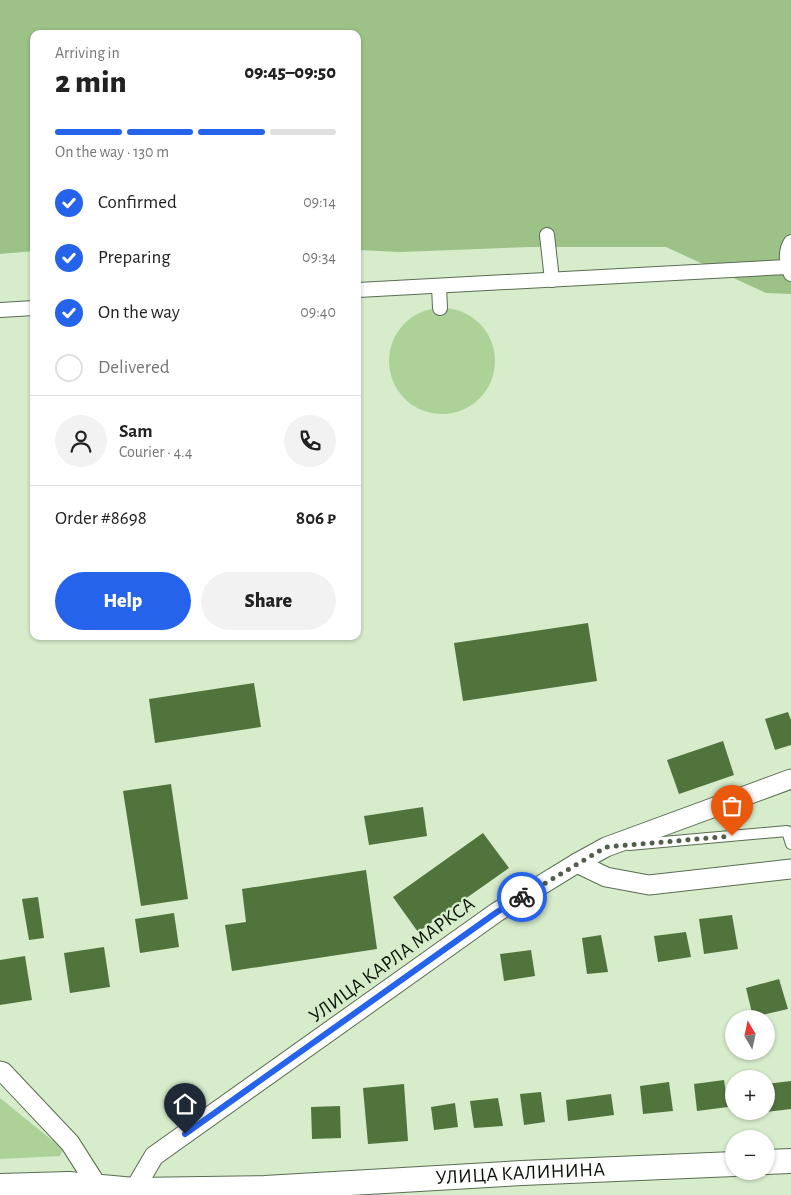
<!DOCTYPE html>
<html lang="en">
<head>
<meta charset="utf-8">
<style>
	body { margin:0; font-family:"Alegreya Sans",sans-serif; background:#f2f2f2; color:#222; height:100vh; display:flex; flex-direction:column; font-size:19px; white-space:nowrap }
	* { box-sizing:border-box; margin:0 }
	p { font-size:16px; color:#767676 }
	.icon { flex:none; width:28px; height:28px; fill:none; stroke:currentColor; stroke-width:2; stroke-linecap:round; stroke-linejoin:round }
	.map { position:relative; flex:1; overflow:hidden }
	.drawer { position:absolute; left:30px; top:30px; width:331px; height:610px; display:flex; flex-direction:column; background:#fff; border-radius:10px; box-shadow:0 1px 4px #0004 }
	.drawer>* { flex:none }
	.needle { width:32px; rotate:351deg }
	.buttons { position:absolute; left:725px; top:1010px; display:grid; gap:10px }
	.buttons a { display:grid; place-items:center; width:50px; height:50px; border-radius:50%; background:#fff; box-shadow:0 1px 4px #0004; font-size:25px }
	.pin { position:absolute; display:grid; place-items:center; width:42px; height:42px; color:#fff; margin:-51px -21px; border-radius:50% 50% 50% 0; rotate:-45deg; box-shadow:0 0 5px #0007 }
	.pin .icon { rotate:45deg }
	.courier { position:absolute; display:grid; place-items:center; width:50px; height:50px; margin:-25px; border:4px solid #2563eb; border-radius:50%; background:#fff; color:#222; box-shadow:0 1px 6px #0007 }
	.overview em { font-style:normal; font-weight:800 }
	.overview div { display:flex; flex-direction:column-reverse }
	.overview { display:flex; align-items:center; justify-content:space-between; height:85px; padding:0 25px }
	h1 { font-size:32px; font-weight:800; line-height:38px }
	.bar { display:grid; grid-template-columns:repeat(4,1fr); gap:8px 5px; align-content:center; height:60px; padding:0 25px }
	.bar i { height:6px; border-radius:4px; background:#e0e0e0 }
	.bar .current { background:#2563eb }
	.bar p { grid-column:span 4 }
	.line { display:flex; align-items:center; gap:12px; padding:0 25px; border-top:1px solid #e0e0e0 }
	.line div { flex:1 }
	.round { display:grid; place-items:center; flex:none; width:52px; height:52px; border-radius:26px; background:#f2f2f2 }
	ol { padding:0 25px; list-style:none }
	li { display:flex; align-items:center; gap:15px; height:55px }
	li p { margin-inline-start:auto }
	li .icon { padding:5px; border-radius:50%; background:#2563eb; color:#fff; stroke-width:4 }
	li:last-child { color:#767676 }
	li i { width:28px; height:28px; border:2px solid #e0e0e0; border-radius:50% }
	.button { display:flex; gap:10px; margin-top:auto; padding:10px 25px }
	.button a { flex:1; height:58px; border-radius:30px; background:#2563eb; color:#fff; font-size:20px; font-weight:800; line-height:58px; text-align:center }
	.button a+a { background:#f2f2f2; color:#222 }
	.map>svg:first-child { display:block }
	.green { fill:#acd298 }
	.forest { fill:#9cc288 }
	.building { fill:#51743d }
	.lines { fill:none; stroke-linecap:round; stroke-linejoin:round }
	.service-casing { stroke:#5a6d51; stroke-width:12 }
	.pedestrian-casing { stroke:#5a6d51; stroke-width:16 }
	.minor-casing { stroke:#5a6d51; stroke-width:21 }
	.tertiary-casing { stroke:#5a6d51; stroke-width:26 }
	.service { stroke:#fff; stroke-width:10 }
	.pedestrian { stroke:#fff; stroke-width:14 }
	.minor { stroke:#fff; stroke-width:19 }
	.tertiary { stroke:#fff; stroke-width:24 }
	.done { stroke:#525e4c; stroke-width:5; stroke-dasharray:0 9 }
	.route { stroke:#2563eb; stroke-width:6 }
	.labels { text-anchor:middle; dominant-baseline:central; stroke-width:4.5; stroke-linejoin:round; paint-order:stroke }
	.street-label { font-size:20px; fill:#0b1207; stroke:#d6eccb }
</style>
</head>
<body>
<div class="map">
<svg width="791" height="1195" viewBox="0 0 791 1195">
	<rect width="100%" height="100%" fill="#d6eccb"/>
	<g class="green">
		<circle cx="442" cy="361" r="53"/>
		<path d="M 0,1098 L 63,1149 L 60,1156 L 0,1159 Z"/>
	</g>
	<path class="forest" d="M 0,0 L 791,0 L 791,294 L 766,293 L 666,247 L 530,247 L 401,252 L 358,250 L 358,34 L 34,34 L 34,251 L 0,254 Z"/>
	<g class="building">
		<path d="M 588,623 L 597,681 L 463,701 L 454,643 Z"/>
		<path d="M 254,683 L 261,727 L 155,743 L 149,699 Z"/>
		<path d="M 788,712 L 791,720 L 791,745 L 775,750 L 765,719 Z"/>
		<path d="M 723,741 L 734,775 L 679,794 L 667,760 Z"/>
		<path d="M 171,784 L 188,899 L 141,906 L 123,791 Z"/>
		<path d="M 423,807 L 427,836 L 369,845 L 364,816 Z"/>
		<path d="M 483,833 L 509,868 L 418,932 L 393,897 Z"/>
		<path d="M 366,870 L 377,949 L 232,971 L 225,925 L 246,922 L 242,889 Z"/>
		<path d="M 38,897 L 44,938 L 29,940 L 22,899 Z"/>
		<path d="M 174,913 L 179,947 L 140,953 L 135,919 Z"/>
		<path d="M 732,915 L 738,949 L 704,954 L 699,919 Z"/>
		<path d="M 686,932 L 691,957 L 658,962 L 654,936 Z"/>
		<path d="M 601,935 L 608,972 L 587,974 L 582,938 Z"/>
		<path d="M 104,947 L 110,987 L 70,993 L 64,953 Z"/>
		<path d="M 531,950 L 535,976 L 504,981 L 500,954 Z"/>
		<path d="M 25,956 L 32,1000 L 0,1005 L 0,960 Z"/>
		<path d="M 779,979 L 788,1009 L 753,1017 L 746,988 Z"/>
		<path d="M 724,1080 L 728,1107 L 697,1111 L 694,1084 Z"/>
		<path d="M 791,1081 L 791,1109 L 766,1112 L 766,1084 Z"/>
		<path d="M 669,1082 L 673,1111 L 643,1114 L 640,1086 Z"/>
		<path d="M 404,1084 L 408,1141 L 368,1144 L 363,1088 Z"/>
		<path d="M 541,1092 L 545,1122 L 524,1125 L 520,1094 Z"/>
		<path d="M 611,1094 L 614,1115 L 568,1121 L 566,1100 Z"/>
		<path d="M 498,1098 L 503,1126 L 474,1128 L 470,1101 Z"/>
		<path d="M 455,1103 L 458,1127 L 434,1130 L 431,1107 Z"/>
		<path d="M 340,1106 L 341,1138 L 312,1139 L 311,1107 Z"/>
	</g>
	<g class="lines">
		<g class="service-casing">
			<path id="service" d="M 629,845 L 787,831 L 791,844"/>
		</g>
		<g class="pedestrian-casing">
			<g id="pedestrian">
				<path d="M 547,235 L 552,280"/>
				<path d="M 791,242 C 785,251 786,264 791,274"/>
				<path d="M 439,286 L 440,308"/>
				<path d="M 358,290 L 787,267"/>
				<path d="M 0,310 L 34,308"/>
			</g>
		</g>
		<g class="minor-casing">
			<g id="minor">
				<path d="M 577,863 L 606,877 L 649,885 L 791,869"/>
				<path d="M 0,1071 L 3,1072 L 70,1143 L 98,1187"/>
				<path d="M 134,1190 L 154,1156 L 497,912 L 577,863 L 606,847 L 791,779"/>
			</g>
		</g>
		<g class="tertiary-casing">
			<g id="tertiary">
				<path d="M 766,1162 L 791,1161"/>
				<path id="s1" d="M 0,1186 L 69,1184 L 134,1190 L 265,1188 L 522,1173 L 734,1164"/>
			</g>
		</g>
		<use href="#service" class="service"/>
		<use href="#pedestrian" class="pedestrian"/>
		<use href="#minor" class="minor"/>
		<use href="#tertiary" class="tertiary"/>
	</g>
	<g class="lines">
		<path class="done" d="M 522,897 L 606,847 L 732,836"/>
		<path class="route" d="M 185,1134 L 497,912 L 522,897"/>
	</g>
	<g class="labels">
		<g class="street-label">
			<text transform="translate(392 960) rotate(-36)">УЛИЦА КАРЛА МАРКСА</text>
			<text stroke="none"><textPath href="#s1" startOffset="521">УЛИЦА КАЛИНИНА</textPath></text>
		</g>
	</g>
</svg>
<div class="buttons">
<a><svg class="needle" viewBox="-14 -14 28 28"><path d="M0-13l5 13h-10z" fill="#e53935"/><path d="M0 13l5-13h-10z" fill="#767676"/></svg></a>
<a>+</a>
<a>−</a>
</div>
<div class="pin" style="left:732px;top:836px;background:#ea580c"><svg class="icon" aria-label="bag" viewBox="0 0 24 24"><path d="M5 8h14l-1 12H6zM9 8a3 3 0 0 1 6 0"/></svg></div>
<div class="pin" style="left:185px;top:1134px;background:#1f2937"><svg class="icon" aria-label="home" viewBox="0 0 24 24"><path d="M3 11l9-7 9 7M6 9v11h12V9"/></svg></div>
<div class="courier" style="left:522px;top:897px"><svg class="icon" aria-label="bike" viewBox="0 0 24 24"><circle cx="6" cy="16" r="4"/><circle cx="18" cy="16" r="4"/><path d="M6 16l4-8h5l3 8M10 8l3 8H6M13 5h3"/></svg></div>
<section class="drawer">
<div class="overview"><div><h1>2 min</h1><p>Arriving in</p></div><em>09:45–09:50</em></div>
<div class="bar"><i class="current"></i><i class="current"></i><i class="current"></i><i></i><p>On the way · 130 m</p></div>
<ol>
<li><svg class="icon" aria-label="check" viewBox="0 0 24 24"><path d="M5 12l5 5 9-10"/></svg>Confirmed<p>09:14</p></li>
<li><svg class="icon" aria-label="check" viewBox="0 0 24 24"><path d="M5 12l5 5 9-10"/></svg>Preparing<p>09:34</p></li>
<li><svg class="icon" aria-label="check" viewBox="0 0 24 24"><path d="M5 12l5 5 9-10"/></svg>On the way<p>09:40</p></li>
<li><i></i>Delivered</li>
</ol>
<div class="line" style="height:90px"><a class="round"><svg class="icon" aria-label="person" viewBox="0 0 24 24"><circle cx="12" cy="8" r="4"/><path d="M4 21q1-7 8-7t8 7"/></svg></a><div><b>Sam</b><p>Courier · 4.4</p></div><a class="round"><svg class="icon" aria-label="phone" viewBox="0 0 24 24"><path d="M5 4h4l2 5-3 2q2 4 5 5l2-3 5 2v4C11 20 4 13 5 4z"/></svg></a></div>
<div class="line" style="height:65px"><div>Order #8698</div><b>806 ₽</b></div>
<div class="button"><a>Help</a><a>Share</a></div>
</section>
</div>
</body>
</html>
